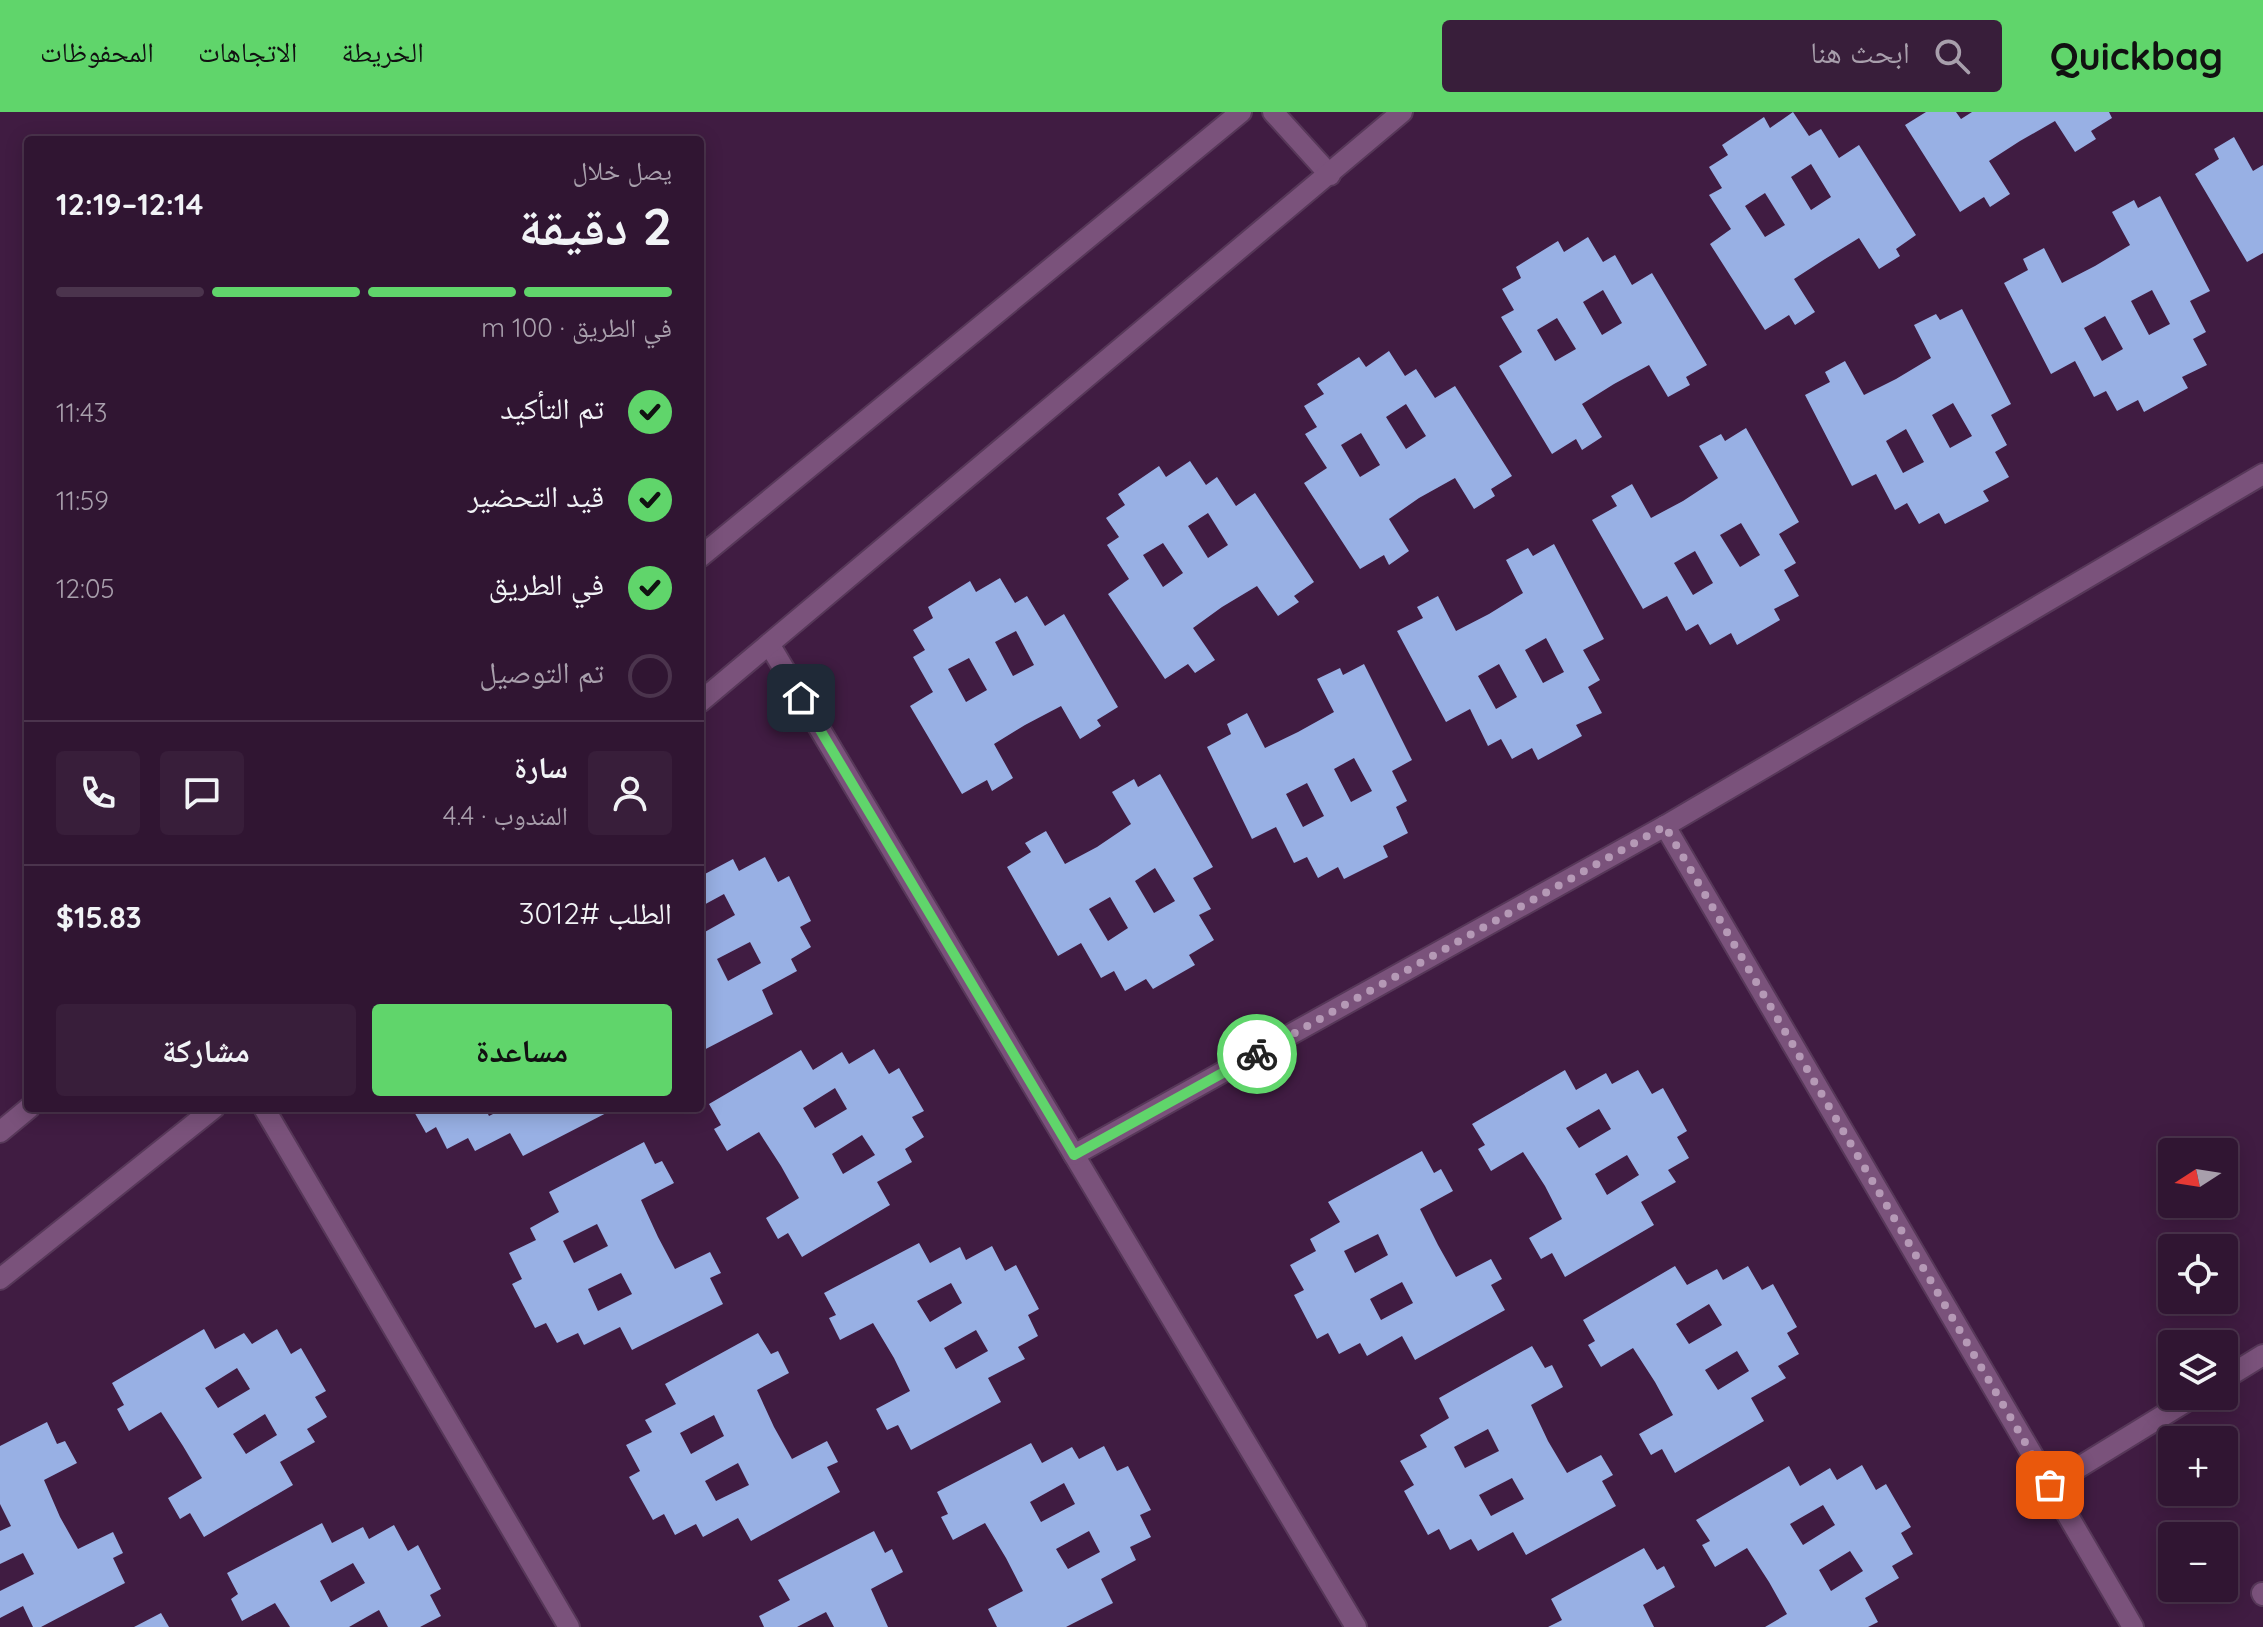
<!DOCTYPE html>
<html lang="ar">
<head>
<meta charset="utf-8">
<style>
	body { margin:0; font-family:Quicksand,"Noto Naskh Arabic",sans-serif; background:#381e3a; color:#f1f3f6; direction:rtl; height:100vh; display:flex; flex-direction:column; font-size:30px; white-space:nowrap }
	* { box-sizing:border-box; margin:0 }
	p { font-size:26px; color:#a89fac }
	.icon { flex:none; width:44px; height:44px; fill:none; stroke:currentColor; stroke-width:2; stroke-linecap:round; stroke-linejoin:round }
	.map { position:relative; flex:1; overflow:hidden; direction:ltr }
	.panel { position:absolute; left:24px; top:24px; width:680px; height:976px; display:flex; flex-direction:column; background:#301532; border-radius:8px; box-shadow:0 4px 20px #0003,0 0 0 2px #4b344d; direction:rtl }
	.panel>* { flex:none }
	.needle { width:52px; rotate:258deg }
	.fabs { position:absolute; left:2158px; top:1026px; display:grid; gap:16px }
	.fabs a { display:grid; place-items:center; width:80px; height:80px; border-radius:8px; background:#301532; box-shadow:0 4px 20px #0003,0 0 0 2px #4b344d; font-size:40px }
	.pin { position:absolute; display:grid; place-items:center; width:68px; height:68px; color:#fff; margin:-34px; border-radius:16px; box-shadow:0 4px 12px #0006 }
	.courier { position:absolute; display:grid; place-items:center; width:80px; height:80px; margin:-40px; border:6px solid #60d56b; border-radius:50%; background:#fff; color:#222; box-shadow:0 2px 10px #0007 }
	.overview em { font-style:normal; font-weight:800 }
	.overview div { display:flex; flex-direction:column-reverse }
	.overview { display:flex; align-items:center; justify-content:space-between; height:136px; padding:0 32px }
	h1 { font-size:52px; font-weight:800; line-height:60px }
	.bar { display:grid; grid-template-columns:repeat(4,1fr); gap:12px 8px; align-content:center; height:96px; padding:0 32px }
	.bar i { height:10px; border-radius:6px; background:#4b344d }
	.bar .on { background:#60d56b }
	.bar p { grid-column:span 4 }
	.line { display:flex; align-items:center; gap:20px; padding:0 32px; border-top:2px solid #4b344d }
	.line div { flex:1 }
	.round { display:grid; place-items:center; flex:none; width:84px; height:84px; border-radius:8px; background:#381e3a }
	ol { padding:0 32px; list-style:none }
	li { display:flex; align-items:center; gap:24px; height:88px }
	li p { margin-inline-start:auto }
	li .icon { padding:8px; border-radius:50%; background:#60d56b; color:#111; stroke-width:4 }
	li:last-child { color:#a89fac }
	li i { width:44px; height:44px; border:4px solid #4b344d; border-radius:50% }
	.button { display:flex; gap:16px; margin-top:auto; padding:16px 32px }
	.button a { flex:1; height:92px; border-radius:8px; background:#60d56b; color:#111; font-size:32px; font-weight:800; line-height:92px; text-align:center }
	.button a+a { background:#381e3a; color:#f1f3f6 }
	header { display:flex; align-items:center; gap:48px; box-sizing:border-box; height:112px; padding:0 40px; background:#60d56b; color:#111 }
	header strong { font-size:38px }
	nav { display:flex; gap:44px; margin-inline-start:auto; font-size:28px }
	.search { width:560px; height:72px; background:#381e3a; display:flex; align-items:center; gap:20px; box-sizing:border-box; padding:0 28px; border-radius:8px; color:#a89fac; font-size:30px }
	.map>svg:first-child { display:block }
	.building { fill:#98b0e4; fill-rule:evenodd }
	.lines { fill:none; stroke-linecap:round; stroke-linejoin:round }
	.service-casing { stroke:#573859; stroke-width:24 }
	.minor-casing { stroke:#573859; stroke-width:24 }
	.tertiary-casing { stroke:#573859; stroke-width:24 }
	.service { stroke:#7a527b; stroke-width:20 }
	.minor { stroke:#7a527b; stroke-width:20 }
	.tertiary { stroke:#7a527b; stroke-width:20 }
	.done { stroke:#b599b6; stroke-width:8; stroke-dasharray:0 14.4 }
	.route { stroke:#60d56b; stroke-width:10 }
</style>
</head>
<body>
<header>
<strong>Quickbag</strong>
<div class="search"><svg class="icon" aria-label="search" viewBox="0 0 24 24"><circle cx="10" cy="10" r="6"/><path d="M15 15l6 6"/></svg>ابحث هنا</div>
<nav><a>الخريطة</a><a>الاتجاهات</a><a>المحفوظات</a></nav>
</header>
<div class="map">
<svg width="2263" height="1515" viewBox="0 0 2263 1515">
	<rect width="100%" height="100%" fill="#401c42"/>
	<g class="building">
		<path d="M 1793,0 L 1809,24 L 1821,17 L 1839,46 L 1859,33 L 1916,123 L 1896,137 L 1900,144 L 1879,157 L 1859,126 L 1825,147 L 1794,167 L 1815,200 L 1795,213 L 1789,203 L 1765,218 L 1710,132 L 1731,117 L 1709,83 L 1722,76 L 1709,55 L 1728,43 L 1722,33 L 1764,5 L 1770,16 ZM 1811,52 L 1831,85 L 1811,98 L 1791,65 ZM 1765,81 L 1785,113 L 1765,125 L 1745,94 Z"/>
		<path d="M 1926,0 L 1956,0 L 1961,7 L 1972,0 L 2109,0 L 2112,6 L 2091,19 L 2096,27 L 2075,40 L 2055,9 L 2020,29 L 1989,49 L 2010,82 L 1990,95 L 1984,85 L 1960,100 L 1905,13 Z"/>
		<path d="M 2234,25 L 2253,59 L 2263,53 L 2263,141 L 2247,150 L 2195,62 L 2219,47 L 2214,37 Z"/>
		<path d="M 2160,84 L 2210,179 L 2190,189 L 2206,220 L 2193,227 L 2207,253 L 2182,265 L 2188,276 L 2144,300 L 2138,288 L 2117,299 L 2106,279 L 2094,285 L 2075,249 L 2051,262 L 2004,171 L 2028,158 L 2023,147 L 2044,136 L 2062,171 L 2095,154 L 2130,133 L 2112,100 L 2134,88 L 2138,96 ZM 2152,178 L 2170,212 L 2149,223 L 2131,189 ZM 2105,204 L 2123,237 L 2102,249 L 2084,216 Z"/>
		<path d="M 1588,125 L 1603,150 L 1615,143 L 1632,173 L 1652,161 L 1707,253 L 1686,265 L 1690,273 L 1668,285 L 1649,253 L 1614,272 L 1582,292 L 1602,325 L 1582,338 L 1576,327 L 1552,342 L 1499,254 L 1522,240 L 1501,205 L 1514,198 L 1502,177 L 1521,166 L 1516,155 L 1558,129 L 1564,140 ZM 1603,178 L 1622,211 L 1602,223 L 1583,190 ZM 1557,206 L 1576,237 L 1555,249 L 1537,218 Z"/>
		<path d="M 1962,197 L 2011,292 L 1991,303 L 2007,333 L 1995,340 L 2009,365 L 1983,379 L 1989,389 L 1945,412 L 1939,401 L 1919,412 L 1907,391 L 1895,398 L 1876,362 L 1852,374 L 1805,283 L 1830,270 L 1825,260 L 1845,249 L 1864,283 L 1896,267 L 1931,246 L 1914,213 L 1936,202 L 1940,208 ZM 1953,291 L 1972,324 L 1950,336 L 1932,303 ZM 1906,317 L 1924,350 L 1903,361 L 1886,329 Z"/>
		<path d="M 1389,239 L 1405,264 L 1416,257 L 1435,286 L 1455,274 L 1512,364 L 1491,377 L 1495,384 L 1474,397 L 1455,366 L 1419,386 L 1389,407 L 1409,439 L 1389,453 L 1384,443 L 1360,457 L 1304,371 L 1327,356 L 1305,322 L 1317,315 L 1304,294 L 1324,282 L 1317,272 L 1359,245 L 1366,255 ZM 1406,292 L 1426,324 L 1406,337 L 1386,305 ZM 1361,321 L 1380,353 L 1360,365 L 1341,333 Z"/>
		<path d="M 1746,316 L 1799,410 L 1779,422 L 1796,451 L 1784,458 L 1799,484 L 1774,497 L 1780,508 L 1737,533 L 1731,521 L 1710,533 L 1698,512 L 1686,519 L 1667,484 L 1643,497 L 1592,408 L 1617,394 L 1611,384 L 1632,372 L 1651,406 L 1683,389 L 1718,366 L 1699,334 L 1721,322 L 1725,329 ZM 1741,411 L 1760,443 L 1740,455 L 1720,423 ZM 1695,439 L 1713,471 L 1693,483 L 1674,451 Z"/>
		<path d="M 1190,349 L 1206,373 L 1217,365 L 1236,394 L 1255,381 L 1314,470 L 1294,484 L 1299,490 L 1278,504 L 1257,474 L 1222,495 L 1193,516 L 1215,548 L 1195,561 L 1188,552 L 1165,567 L 1108,482 L 1129,467 L 1107,433 L 1119,425 L 1106,406 L 1125,393 L 1118,382 L 1159,354 L 1166,365 ZM 1208,401 L 1228,433 L 1208,446 L 1188,414 ZM 1163,431 L 1183,461 L 1163,475 L 1143,443 Z"/>
		<path d="M 1554,432 L 1604,527 L 1583,538 L 1600,568 L 1588,575 L 1602,601 L 1576,613 L 1582,624 L 1538,648 L 1532,636 L 1512,647 L 1501,627 L 1488,634 L 1470,597 L 1446,610 L 1397,519 L 1423,506 L 1417,495 L 1438,484 L 1456,519 L 1489,502 L 1523,481 L 1506,448 L 1528,436 L 1533,444 ZM 1546,526 L 1564,560 L 1543,571 L 1525,538 ZM 1499,552 L 1517,585 L 1496,597 L 1478,564 Z"/>
		<path d="M 1000,466 L 1015,491 L 1027,484 L 1045,514 L 1064,502 L 1118,595 L 1097,608 L 1101,614 L 1080,627 L 1061,594 L 1025,613 L 994,632 L 1013,666 L 992,679 L 987,668 L 962,682 L 910,594 L 933,580 L 913,545 L 925,538 L 913,518 L 933,506 L 928,495 L 970,469 L 976,480 ZM 1016,519 L 1034,553 L 1013,564 L 995,530 ZM 969,546 L 987,578 L 966,590 L 948,557 Z"/>
		<path d="M 1364,552 L 1412,648 L 1392,659 L 1407,689 L 1396,695 L 1408,721 L 1383,734 L 1388,745 L 1344,767 L 1338,755 L 1318,766 L 1307,745 L 1294,751 L 1276,715 L 1252,727 L 1207,635 L 1231,622 L 1227,612 L 1247,601 L 1265,636 L 1298,620 L 1334,600 L 1317,567 L 1340,556 L 1343,563 ZM 1354,646 L 1372,679 L 1351,690 L 1334,657 ZM 1307,671 L 1324,704 L 1303,715 L 1286,682 Z"/>
		<path d="M 1160,662 L 1213,755 L 1193,766 L 1211,797 L 1199,803 L 1214,828 L 1189,843 L 1195,853 L 1153,877 L 1146,867 L 1125,879 L 1114,859 L 1101,866 L 1081,831 L 1058,844 L 1007,755 L 1031,740 L 1025,731 L 1046,719 L 1065,752 L 1097,735 L 1131,712 L 1112,680 L 1134,667 L 1138,675 ZM 1155,756 L 1175,789 L 1154,801 L 1135,769 ZM 1110,785 L 1128,816 L 1108,829 L 1089,797 Z"/>
		<path d="M 765,745 L 778,770 L 789,764 L 811,809 L 800,815 L 811,835 L 791,847 L 797,859 L 762,878 L 773,902 L 700,940 L 700,817 L 703,821 L 735,803 L 724,782 L 700,795 L 700,757 L 703,763 L 733,747 L 739,759 ZM 750,830 L 761,851 L 728,869 L 717,847 Z"/>
		<path d="M 874,937 L 889,962 L 899,956 L 924,999 L 912,1005 L 924,1025 L 905,1037 L 912,1050 L 877,1070 L 890,1093 L 802,1145 L 788,1121 L 778,1127 L 766,1106 L 799,1086 L 781,1054 L 759,1020 L 727,1039 L 714,1017 L 721,1013 L 709,992 L 801,938 L 813,958 L 842,940 L 849,952 ZM 835,976 L 847,997 L 815,1016 L 803,996 ZM 862,1023 L 875,1043 L 843,1062 L 832,1042 Z"/>
		<path d="M 1565,958 L 1576,978 L 1606,961 L 1612,972 L 1638,958 L 1652,982 L 1663,976 L 1687,1019 L 1677,1025 L 1689,1046 L 1668,1058 L 1676,1070 L 1641,1090 L 1654,1113 L 1565,1165 L 1552,1141 L 1541,1147 L 1529,1126 L 1562,1107 L 1545,1074 L 1523,1040 L 1491,1059 L 1478,1037 L 1485,1033 L 1472,1012 ZM 1599,997 L 1611,1017 L 1579,1036 L 1566,1016 ZM 1627,1043 L 1639,1063 L 1607,1083 L 1595,1062 Z"/>
		<path d="M 412,996 L 485,996 L 489,1004 L 505,996 L 616,996 L 523,1044 L 510,1021 L 475,1039 L 468,1026 L 447,1037 L 436,1015 L 426,1021 Z"/>
		<path d="M 644,1030 L 655,1052 L 662,1049 L 674,1071 L 641,1088 L 658,1125 L 675,1157 L 710,1140 L 721,1161 L 710,1166 L 723,1192 L 632,1238 L 620,1215 L 584,1233 L 578,1221 L 557,1231 L 546,1211 L 535,1216 L 512,1172 L 522,1167 L 509,1141 L 536,1128 L 530,1116 L 559,1100 L 549,1080 ZM 597,1112 L 608,1134 L 574,1151 L 563,1129 ZM 621,1161 L 632,1182 L 598,1199 L 588,1177 Z"/>
		<path d="M 1422,1039 L 1434,1061 L 1441,1057 L 1453,1079 L 1420,1097 L 1438,1133 L 1456,1165 L 1491,1147 L 1502,1167 L 1491,1173 L 1505,1198 L 1415,1248 L 1402,1224 L 1367,1244 L 1360,1231 L 1339,1242 L 1328,1221 L 1317,1227 L 1294,1183 L 1304,1178 L 1290,1153 L 1316,1139 L 1310,1127 L 1340,1110 L 1328,1090 ZM 1378,1122 L 1388,1143 L 1355,1161 L 1344,1139 ZM 1402,1170 L 1413,1191 L 1381,1208 L 1370,1187 Z"/>
		<path d="M 919,1131 L 930,1151 L 960,1135 L 966,1148 L 992,1134 L 1005,1159 L 1016,1153 L 1039,1197 L 1028,1203 L 1038,1224 L 1018,1235 L 1025,1247 L 988,1266 L 1001,1290 L 911,1338 L 898,1313 L 887,1318 L 876,1297 L 910,1279 L 894,1246 L 873,1211 L 840,1228 L 829,1206 L 836,1203 L 824,1181 ZM 951,1171 L 962,1191 L 930,1210 L 917,1189 ZM 976,1218 L 988,1239 L 956,1257 L 944,1236 Z"/>
		<path d="M 1675,1154 L 1687,1173 L 1717,1157 L 1723,1168 L 1748,1154 L 1762,1178 L 1773,1172 L 1797,1215 L 1787,1221 L 1799,1242 L 1778,1254 L 1786,1266 L 1751,1286 L 1764,1309 L 1675,1361 L 1662,1337 L 1651,1343 L 1639,1322 L 1673,1303 L 1655,1270 L 1633,1236 L 1601,1255 L 1588,1233 L 1595,1229 L 1583,1208 ZM 1709,1192 L 1722,1213 L 1689,1232 L 1676,1212 ZM 1737,1239 L 1749,1259 L 1718,1278 L 1705,1258 Z"/>
		<path d="M 204,1217 L 215,1237 L 244,1221 L 252,1232 L 277,1217 L 291,1242 L 301,1236 L 326,1279 L 315,1285 L 327,1305 L 307,1317 L 315,1330 L 280,1350 L 293,1373 L 204,1425 L 190,1401 L 180,1407 L 168,1386 L 202,1366 L 183,1334 L 161,1300 L 129,1319 L 117,1297 L 124,1293 L 112,1271 ZM 237,1256 L 250,1277 L 218,1296 L 205,1276 ZM 265,1302 L 277,1323 L 246,1342 L 233,1322 Z"/>
		<path d="M 758,1221 L 771,1242 L 778,1239 L 789,1261 L 757,1278 L 774,1315 L 792,1347 L 827,1329 L 838,1350 L 827,1355 L 840,1380 L 751,1429 L 738,1406 L 703,1425 L 696,1412 L 675,1423 L 664,1402 L 653,1408 L 629,1365 L 640,1359 L 626,1333 L 652,1320 L 645,1308 L 676,1292 L 665,1272 ZM 714,1303 L 724,1324 L 691,1342 L 680,1321 ZM 738,1351 L 749,1373 L 716,1389 L 705,1369 Z"/>
		<path d="M 1532,1234 L 1545,1256 L 1552,1253 L 1563,1275 L 1531,1293 L 1548,1329 L 1567,1361 L 1601,1343 L 1613,1363 L 1602,1369 L 1616,1394 L 1526,1443 L 1513,1420 L 1478,1439 L 1471,1427 L 1450,1438 L 1439,1417 L 1428,1423 L 1404,1379 L 1414,1373 L 1400,1349 L 1427,1335 L 1420,1323 L 1449,1306 L 1439,1286 ZM 1488,1317 L 1499,1339 L 1465,1356 L 1454,1335 ZM 1512,1366 L 1524,1387 L 1491,1404 L 1479,1383 Z"/>
		<path d="M 47,1310 L 57,1332 L 65,1329 L 77,1351 L 44,1368 L 60,1405 L 78,1437 L 113,1420 L 123,1441 L 113,1446 L 125,1471 L 41,1515 L 33,1515 L 23,1494 L 0,1506 L 0,1479 L 34,1462 L 23,1441 L 0,1452 L 0,1419 L 11,1414 L 0,1392 L 0,1334 Z"/>
		<path d="M 1031,1331 L 1042,1351 L 1072,1335 L 1079,1347 L 1104,1334 L 1117,1359 L 1128,1354 L 1151,1398 L 1140,1403 L 1151,1425 L 1130,1435 L 1136,1448 L 1101,1467 L 1113,1491 L 1066,1515 L 997,1515 L 988,1497 L 1023,1479 L 1006,1446 L 985,1411 L 953,1428 L 941,1405 L 948,1402 L 937,1380 ZM 1064,1371 L 1075,1392 L 1041,1410 L 1030,1390 ZM 1089,1419 L 1100,1440 L 1068,1457 L 1056,1437 Z"/>
		<path d="M 1862,1353 L 1876,1378 L 1886,1372 L 1911,1415 L 1901,1421 L 1913,1442 L 1892,1454 L 1899,1466 L 1865,1486 L 1878,1510 L 1868,1515 L 1765,1515 L 1787,1502 L 1769,1470 L 1747,1436 L 1715,1455 L 1702,1433 L 1710,1429 L 1696,1408 L 1789,1354 L 1800,1374 L 1830,1356 L 1837,1368 ZM 1823,1393 L 1835,1413 L 1803,1433 L 1790,1412 ZM 1850,1439 L 1863,1459 L 1831,1479 L 1819,1458 Z"/>
		<path d="M 322,1411 L 332,1431 L 363,1415 L 369,1427 L 394,1413 L 408,1439 L 418,1433 L 441,1477 L 430,1483 L 441,1504 L 420,1515 L 388,1515 L 379,1498 L 349,1515 L 290,1515 L 275,1491 L 242,1509 L 231,1487 L 238,1482 L 227,1461 ZM 353,1451 L 365,1471 L 331,1490 L 320,1469 Z"/>
		<path d="M 874,1419 L 885,1441 L 892,1437 L 903,1460 L 871,1477 L 888,1515 L 834,1515 L 826,1500 L 797,1515 L 764,1515 L 759,1504 L 790,1488 L 778,1468 Z"/>
		<path d="M 1644,1436 L 1657,1458 L 1664,1454 L 1675,1475 L 1643,1493 L 1654,1515 L 1548,1515 L 1562,1508 L 1551,1487 Z"/>
		<path d="M 161,1501 L 169,1515 L 134,1515 Z"/>
	</g>
	<g class="lines">
		<g class="service-casing">
			<g id="service">
				<path d="M 2224,1267 L 2263,1243"/>
				<path d="M 2050,1373 L 2195,1284"/>
				<path d="M 2262,1481 L 2263,1483"/>
			</g>
		</g>
		<g class="minor-casing">
			<g id="minor">
				<path d="M 769,532 L 1356,1515"/>
				<path d="M 1665,714 L 2133,1515"/>
				<path d="M 264,996 L 569,1515"/>
				<path d="M 1074,1043 L 1665,714 L 2263,362"/>
			</g>
		</g>
		<g class="tertiary-casing">
			<g id="tertiary">
				<path d="M 1273,0 L 1330,63"/>
				<path d="M 700,445 L 1241,0"/>
				<path d="M 700,590 L 1402,0"/>
				<path d="M 0,1020 L 29,996"/>
				<path d="M 0,1167 L 214,996"/>
			</g>
		</g>
		<use href="#service" class="service"/>
		<use href="#minor" class="minor"/>
		<use href="#tertiary" class="tertiary"/>
	</g>
	<g class="lines">
		<path class="done" d="M 1257,942 L 1665,714 L 2050,1373"/>
		<path class="route" d="M 801,586 L 1074,1043 L 1257,942"/>
	</g>
</svg>
<div class="fabs">
<a><svg class="needle" viewBox="-14 -14 28 28"><path d="M0-13l5 13h-10z" fill="#e53935"/><path d="M0 13l5-13h-10z" fill="#a89fac"/></svg></a>
<a><svg class="icon" aria-label="locate" viewBox="0 0 24 24"><circle cx="12" cy="12" r="6"/><path d="M12 2v4M12 18v4M2 12h4M18 12h4"/></svg></a>
<a><svg class="icon" aria-label="layers" viewBox="0 0 24 24"><path d="M12 4l9 5-9 5-9-5zM3 14l9 5 9-5"/></svg></a>
<a>+</a>
<a>−</a>
</div>
<div class="pin" style="left:2050px;top:1373px;background:#ea580c"><svg class="icon" aria-label="bag" viewBox="0 0 24 24"><path d="M5 8h14l-1 12H6zM9 8a3 3 0 0 1 6 0"/></svg></div>
<div class="pin" style="left:801px;top:586px;background:#1f2937"><svg class="icon" aria-label="home" viewBox="0 0 24 24"><path d="M3 11l9-7 9 7M6 9v11h12V9"/></svg></div>
<div class="courier" style="left:1257px;top:942px"><svg class="icon" aria-label="bike" viewBox="0 0 24 24"><circle cx="6" cy="16" r="4"/><circle cx="18" cy="16" r="4"/><path d="M6 16l4-8h5l3 8M10 8l3 8H6M13 5h3"/></svg></div>
<section class="panel">
<div class="overview"><div><h1>2 دقيقة</h1><p>يصل خلال</p></div><em>12:14–12:19</em></div>
<div class="bar"><i class="on"></i><i class="on"></i><i class="on"></i><i></i><p>في الطريق · 100 m</p></div>
<ol>
<li><svg class="icon" aria-label="check" viewBox="0 0 24 24"><path d="M5 12l5 5 9-10"/></svg>تم التأكيد<p>11:43</p></li>
<li><svg class="icon" aria-label="check" viewBox="0 0 24 24"><path d="M5 12l5 5 9-10"/></svg>قيد التحضير<p>11:59</p></li>
<li><svg class="icon" aria-label="check" viewBox="0 0 24 24"><path d="M5 12l5 5 9-10"/></svg>في الطريق<p>12:05</p></li>
<li><i></i>تم التوصيل</li>
</ol>
<div class="line" style="height:144px"><a class="round"><svg class="icon" aria-label="person" viewBox="0 0 24 24"><circle cx="12" cy="8" r="4"/><path d="M4 21q1-7 8-7t8 7"/></svg></a><div><b>سارة</b><p>المندوب · 4.4</p></div><a class="round"><svg class="icon" aria-label="chat" viewBox="0 0 24 24"><path d="M4 5h16v11H9l-5 4z"/></svg></a><a class="round"><svg class="icon" aria-label="phone" viewBox="0 0 24 24"><path d="M5 4h4l2 5-3 2q2 4 5 5l2-3 5 2v4C11 20 4 13 5 4z"/></svg></a></div>
<div class="line" style="height:104px"><div>الطلب #3012</div><b>$15.83</b></div>
<div class="button"><a>مساعدة</a><a>مشاركة</a></div>
</section>
</div>
</body>
</html>
